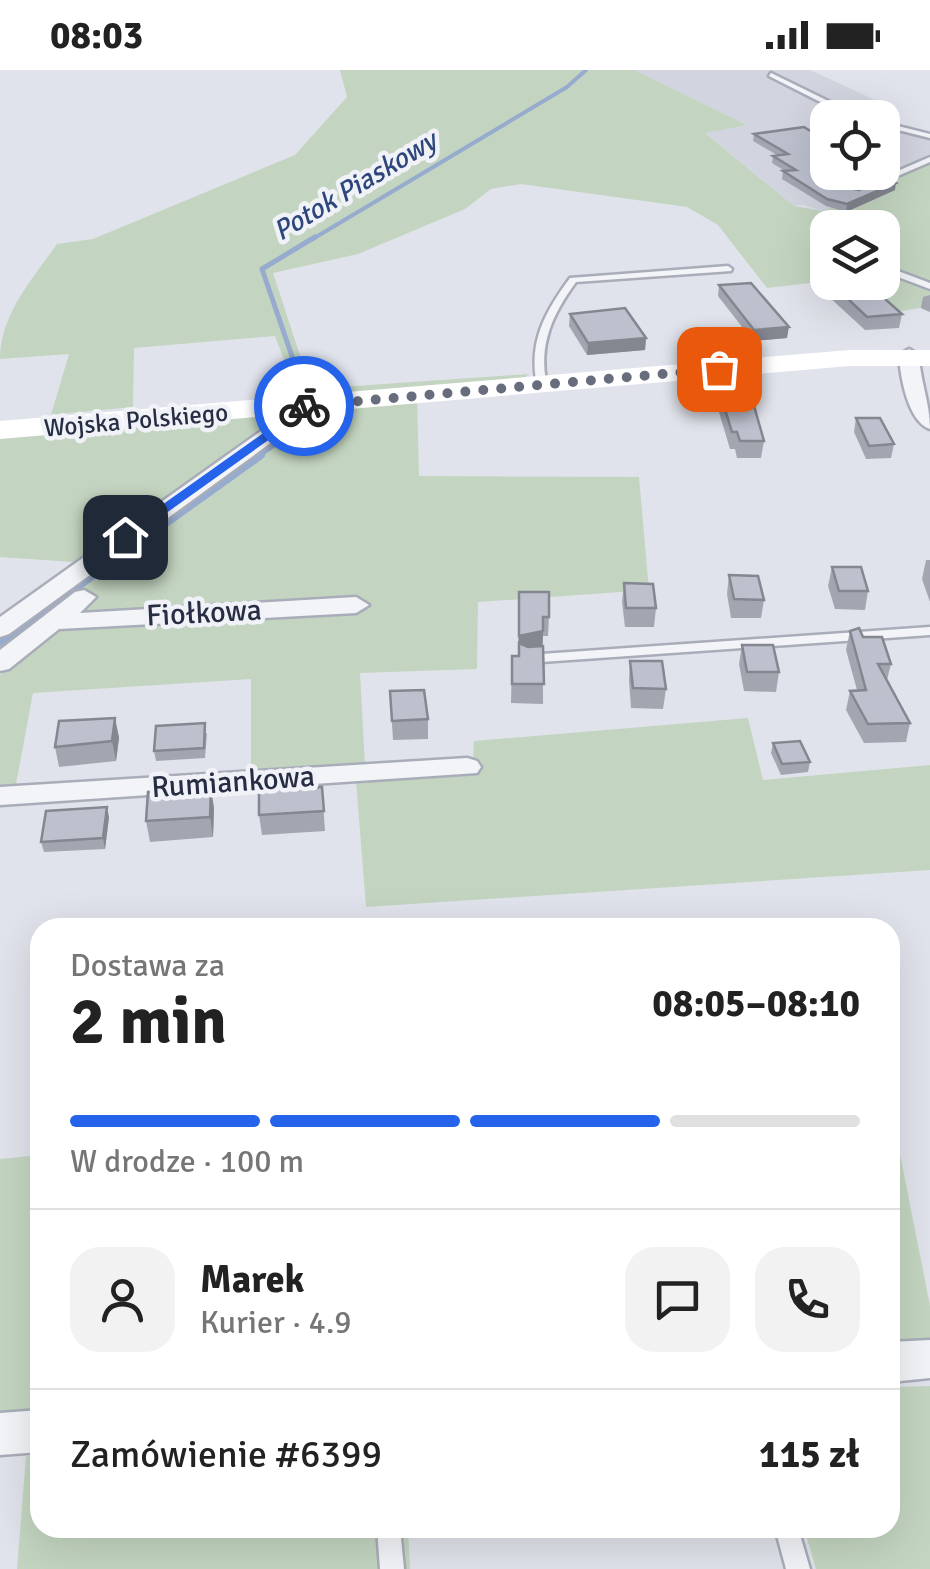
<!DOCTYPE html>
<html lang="pl">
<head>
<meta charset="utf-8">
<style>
	body { margin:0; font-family:Signika,sans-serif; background:#f2f2f2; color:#222; height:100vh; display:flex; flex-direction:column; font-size:38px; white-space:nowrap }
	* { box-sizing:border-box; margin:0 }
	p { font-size:32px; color:#767676 }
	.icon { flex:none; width:55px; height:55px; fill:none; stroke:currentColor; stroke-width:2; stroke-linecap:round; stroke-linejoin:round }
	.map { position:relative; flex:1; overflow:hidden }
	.side { position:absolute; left:30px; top:848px; width:870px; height:620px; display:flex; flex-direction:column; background:#fff; border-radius:30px; box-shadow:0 10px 40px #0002 }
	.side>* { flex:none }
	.fabs { position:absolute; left:810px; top:30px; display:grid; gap:20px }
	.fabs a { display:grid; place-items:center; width:90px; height:90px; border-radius:20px; background:#fff; box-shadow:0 10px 40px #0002; font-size:50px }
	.pin { position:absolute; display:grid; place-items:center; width:85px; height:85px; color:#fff; margin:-42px; border-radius:20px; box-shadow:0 5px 15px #0006 }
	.courier { position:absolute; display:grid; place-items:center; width:100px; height:100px; margin:-50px; border:8px solid #2563eb; border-radius:50%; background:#fff; color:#222; box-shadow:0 2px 12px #0007 }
	.headline em { font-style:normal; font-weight:700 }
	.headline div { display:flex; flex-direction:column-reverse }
	.headline { display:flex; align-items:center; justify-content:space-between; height:170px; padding:0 40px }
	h1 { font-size:65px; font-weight:700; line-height:75px }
	.bar { display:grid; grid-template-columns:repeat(4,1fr); gap:15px 10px; align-content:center; height:120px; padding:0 40px }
	.bar i { height:12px; border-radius:8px; background:#e0e0e0 }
	.bar .on { background:#2563eb }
	.bar p { grid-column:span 4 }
	.line { display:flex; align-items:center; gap:25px; padding:0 40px; border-top:2px solid #e0e0e0 }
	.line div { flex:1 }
	.round { display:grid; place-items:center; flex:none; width:105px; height:105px; border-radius:30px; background:#f2f2f2 }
	.status { display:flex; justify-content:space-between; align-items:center; height:70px; padding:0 50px; background:#fff; direction:ltr }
	.status svg { height:28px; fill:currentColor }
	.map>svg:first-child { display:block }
	.built { fill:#d2d5e0 }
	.green { fill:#c3d5c0 }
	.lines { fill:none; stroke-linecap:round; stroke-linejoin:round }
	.stream-far2 { stroke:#97abce; stroke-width:4 }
	.stream-far1 { stroke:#97abce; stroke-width:5 }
	.stream { stroke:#97abce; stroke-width:8 }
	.lane-casing { stroke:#a8adb9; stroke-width:5 }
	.street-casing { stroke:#a8adb9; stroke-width:5 }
	.lane { fill:#f3f4f8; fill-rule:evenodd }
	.street { fill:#f3f4f8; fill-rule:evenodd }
	.secondary { fill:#fff; fill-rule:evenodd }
	.wall { fill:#a3a6b1 }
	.shaded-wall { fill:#848790 }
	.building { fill:#bdc1ce; stroke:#848790; stroke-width:2.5 }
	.route { fill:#2563eb }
	.done { stroke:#686d7e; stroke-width:10; stroke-dasharray:0 18 }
	.labels { text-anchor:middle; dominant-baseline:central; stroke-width:9; stroke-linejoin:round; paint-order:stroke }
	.far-street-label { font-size:25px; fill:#272e44; stroke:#f0f2f8 }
	.far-water-label { font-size:28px; font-style:italic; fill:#2d467c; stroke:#f0f2f8 }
	.street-label { font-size:30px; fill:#272e44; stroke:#f0f2f8 }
</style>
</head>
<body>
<div class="status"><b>08:03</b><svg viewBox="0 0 49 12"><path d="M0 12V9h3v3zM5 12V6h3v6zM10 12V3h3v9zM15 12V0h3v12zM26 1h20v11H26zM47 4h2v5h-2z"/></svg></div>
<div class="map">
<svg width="930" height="1499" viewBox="0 0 930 1499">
	<rect width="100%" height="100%" fill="#e0e3eb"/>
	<path class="built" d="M 632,0 L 810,0 L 886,35 L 844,44 L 852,47 L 828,48 L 828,102 L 882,102 L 883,58 L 930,70 L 930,92 L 823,141 L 803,135 L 794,136 L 704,62 L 745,54 Z"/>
	<g class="green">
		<path d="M 340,0 L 634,0 L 747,55 L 705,63 L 794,136 L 823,141 L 930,92 L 930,242 L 920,238 L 896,242 L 866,213 L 882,212 L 882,158 L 828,158 L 827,211 L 767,218 L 718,155 L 687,137 L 521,114 L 491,119 L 465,139 L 358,184 L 273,203 L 309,313 L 326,318 L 529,304 L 520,311 L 300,331 L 275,266 L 134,278 L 133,337 L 51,345 L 69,284 L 0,289 C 0,245 33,208 57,174 L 93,169 L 295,85 L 347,27 Z"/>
		<path d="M 417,330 L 419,406 L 639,407 L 649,520 L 478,532 L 477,599 L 360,603 L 365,696 L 473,689 L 474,671 L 748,648 L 763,710 L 930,695 L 930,800 L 366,837 L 356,711 L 364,696 L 251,699 L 251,609 L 33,623 L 16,714 L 0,715 L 0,605 L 63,556 L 363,538 L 362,529 L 78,544 L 94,525 L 66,518 L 307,346 L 330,338 Z"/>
		<path d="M 270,344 L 277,346 L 270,355 L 73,492 L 0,487 L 0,366 Z"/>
		<path d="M 890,1033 L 930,1236 L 930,1268 L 890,1274 Z"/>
		<path d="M 40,1085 L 40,1351 L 0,1356 L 0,1089 Z"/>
		<path d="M 930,1316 L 930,1499 L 816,1499 L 804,1458 L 890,1458 L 890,1317 Z"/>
		<path d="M 40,1385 L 40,1458 L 408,1458 L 410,1499 L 17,1499 L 26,1386 Z"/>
	</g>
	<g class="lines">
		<path class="stream-far2" d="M 311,170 L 567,17 L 586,0"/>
		<g class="stream-far1">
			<path d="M 306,327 L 262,199 L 315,167"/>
			<path d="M 257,387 L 309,350 L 312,343"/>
		</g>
		<path class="stream" d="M 0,572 L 261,385"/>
		<g class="lane-casing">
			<g id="lane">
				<path d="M 771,3 L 861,47 L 862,48 L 852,48 L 769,6 Z"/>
				<path d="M 882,52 L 930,64 L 930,68 L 882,56 Z"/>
				<path d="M 930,87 L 930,92 L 856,124 L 849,122 Z"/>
				<path d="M 882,195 L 930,213 L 930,219 L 882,201 Z"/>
				<path d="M 728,196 L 732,199 L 731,201 L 576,212 C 552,245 538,275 547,315 L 542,318 L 537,315 C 528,272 545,242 570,208 Z"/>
				<path d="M 930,557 L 930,565 L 527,593 L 520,589 L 527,585 Z"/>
				<path d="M 377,1458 L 400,1458 L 404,1499 L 380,1499 Z"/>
				<path d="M 775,1458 L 798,1458 L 810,1499 L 786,1499 Z"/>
			</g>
		</g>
		<g class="street-casing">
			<g id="street">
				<path d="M 909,279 L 919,285 C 920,311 930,332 930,359 C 908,352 900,306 899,285 Z"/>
				<path d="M 296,330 L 306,336 L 298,353 L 9,564 L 0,567 L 0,547 L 282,346 L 289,332 Z"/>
				<path d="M 84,520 L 96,527 L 80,543 L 356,527 L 369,535 L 356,543 L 59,559 L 9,599 L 0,601 L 0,580 L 75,522 Z"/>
				<path d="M 467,688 L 477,691 L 481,697 L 477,703 L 0,735 L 0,717 Z"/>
				<path d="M 930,1270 L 930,1308 L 890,1312 L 890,1272 Z"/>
				<path d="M 40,1340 L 40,1382 L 0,1385 L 0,1343 Z"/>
			</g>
		</g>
		<use href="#lane" class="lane"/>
		<use href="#street" class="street"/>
		<path class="secondary" d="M 850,280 L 930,280 L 930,296 L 850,296 L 0,369 L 0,351 Z"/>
	</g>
	<g class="wall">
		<path d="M 754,64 L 872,108 L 849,118 L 859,120 L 895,120 L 846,142 L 826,136 L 782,109 L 783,101 L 785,101 L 772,93 L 773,86 L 777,85 L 753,71 Z"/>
		<path d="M 818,201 L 828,201 L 828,212 L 866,212 L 902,244 L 899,258 L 865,260 L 816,215 Z"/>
		<path d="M 719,215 L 787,268 L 753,271 L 718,226 Z"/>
		<path d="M 930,225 L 930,242 L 921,238 L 923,227 Z"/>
		<path d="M 570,244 L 646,268 L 645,280 L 587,285 L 569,256 Z"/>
		<path d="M 715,307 L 764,371 L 761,388 L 737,388 L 735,379 L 730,379 L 713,322 Z"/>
		<path d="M 856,348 L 894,374 L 891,388 L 866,389 L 854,362 Z"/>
		<path d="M 926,490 L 930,490 L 930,532 L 922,509 Z"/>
		<path d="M 832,497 L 868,521 L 865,540 L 835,539 L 828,516 Z"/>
		<path d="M 729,505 L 764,530 L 761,548 L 731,548 L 727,524 Z"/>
		<path d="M 624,513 L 656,538 L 654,557 L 625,557 L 622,532 Z"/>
		<path d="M 519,522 L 549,547 L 548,566 L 543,566 L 543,634 L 511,633 L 512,586 L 518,586 Z"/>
		<path d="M 850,561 L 863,567 L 891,594 L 887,610 L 910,653 L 906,672 L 864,673 L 846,640 L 850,621 L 857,620 L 846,580 Z"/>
		<path d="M 742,575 L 779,602 L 776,622 L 744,621 L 739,594 Z"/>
		<path d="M 630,591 L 666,619 L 663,639 L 631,638 L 629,610 Z"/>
		<path d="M 390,621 L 428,649 L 428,669 L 393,670 Z"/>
		<path d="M 115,648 L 119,668 L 116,691 L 59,697 L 55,677 Z"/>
		<path d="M 207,663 L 205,688 L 156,691 L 154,681 Z"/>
		<path d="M 773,673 L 810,692 L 808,702 L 781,705 L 771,683 Z"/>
		<path d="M 322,717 L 325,761 L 262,765 L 259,745 Z"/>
		<path d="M 214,738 L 213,767 L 150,772 L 146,751 Z"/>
		<path d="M 109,747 L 105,779 L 44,782 L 41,772 Z"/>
		<path d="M 421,1458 L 523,1458 L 523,1462 L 422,1468 Z"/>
	</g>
	<g class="shaded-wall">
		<path d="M 869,102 L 873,102 L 872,108 L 848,119 L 849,111 Z"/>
		<path d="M 896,113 L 895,120 L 846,142 L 847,134 Z"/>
		<path d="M 789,257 L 787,268 L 753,271 L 754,260 Z"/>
		<path d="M 646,268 L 645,280 L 587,285 L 588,273 Z"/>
		<path d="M 543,561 L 542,580 L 518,586 L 519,566 Z"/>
		<path d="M 115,648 L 119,668 L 116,691 L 112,671 Z"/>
		<path d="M 211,718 L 214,738 L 213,767 L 210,747 Z"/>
		<path d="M 107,737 L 109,747 L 105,779 L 103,768 Z"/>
	</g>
	<g class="building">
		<path d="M 804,57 L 828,72 L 828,102 L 869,102 L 849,111 L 849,118 L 859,120 L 887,108 L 896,113 L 847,134 L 827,129 L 783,101 L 796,100 L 773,86 L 788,84 L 754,64 Z"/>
		<path d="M 818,201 L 828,201 L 828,210 Z"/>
		<path d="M 830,212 L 866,212 L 902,244 L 867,247 Z"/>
		<path d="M 751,213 L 789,257 L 754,260 L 719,215 Z"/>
		<path d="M 625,238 L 646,268 L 588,273 L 570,244 Z"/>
		<path d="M 745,304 L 764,371 L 740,371 L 737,362 L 732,362 L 715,307 Z"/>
		<path d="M 856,348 L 880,348 L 894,374 L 869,376 Z"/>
		<path d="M 832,497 L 861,497 L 868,521 L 839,521 Z"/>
		<path d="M 729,505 L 758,506 L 764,530 L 734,529 Z"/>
		<path d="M 624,513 L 653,514 L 656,538 L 626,538 Z"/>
		<path d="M 519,522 L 549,522 L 549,547 L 543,547 L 543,561 L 519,566 Z"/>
		<path d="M 859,558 L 863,567 L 882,567 L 891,594 L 878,594 L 910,653 L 868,654 L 850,621 L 866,620 L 850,561 Z"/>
		<path d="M 519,573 L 528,577 L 543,576 L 544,614 L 512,614 L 512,586 L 519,586 Z"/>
		<path d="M 742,575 L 773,575 L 779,602 L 747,602 Z"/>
		<path d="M 630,591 L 662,591 L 666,619 L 633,618 Z"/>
		<path d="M 424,620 L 428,649 L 392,651 L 390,621 Z"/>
		<path d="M 115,648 L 112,671 L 55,677 L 59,651 Z"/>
		<path d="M 205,653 L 204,678 L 154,681 L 156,656 Z"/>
		<path d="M 800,671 L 810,692 L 782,694 L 773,673 Z"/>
		<path d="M 322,717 L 324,741 L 259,745 L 259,718 Z"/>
		<path d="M 211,718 L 210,747 L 146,751 L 148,722 Z"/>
		<path d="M 107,737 L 103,768 L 41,772 L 46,741 Z"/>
	</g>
	<path class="route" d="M 304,332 L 309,336 L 300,339 L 295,351 L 130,469 L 121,469 L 121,464 L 286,347 L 292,334 Z"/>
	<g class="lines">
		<path class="done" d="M 304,336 L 719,299"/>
	</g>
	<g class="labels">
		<g class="far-street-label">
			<text transform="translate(136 350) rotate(-5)">Wojska Polskiego</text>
		</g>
		<g class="far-water-label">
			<text transform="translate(355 116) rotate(-31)">Potok Piaskowy</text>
		</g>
		<g class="street-label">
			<text transform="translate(204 543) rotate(-3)">Fiołkowa</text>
			<text transform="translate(233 712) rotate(-4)">Rumiankowa</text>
		</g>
	</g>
</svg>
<div class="fabs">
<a><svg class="icon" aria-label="locate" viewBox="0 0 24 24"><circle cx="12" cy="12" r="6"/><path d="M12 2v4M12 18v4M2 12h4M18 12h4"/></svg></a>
<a><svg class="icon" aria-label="layers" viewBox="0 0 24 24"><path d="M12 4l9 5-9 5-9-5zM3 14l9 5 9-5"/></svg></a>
</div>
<div class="pin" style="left:719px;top:299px;background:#ea580c"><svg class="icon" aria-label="bag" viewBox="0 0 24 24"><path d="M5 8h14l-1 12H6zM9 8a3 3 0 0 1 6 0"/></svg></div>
<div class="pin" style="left:125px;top:467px;background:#1f2937"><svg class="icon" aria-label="home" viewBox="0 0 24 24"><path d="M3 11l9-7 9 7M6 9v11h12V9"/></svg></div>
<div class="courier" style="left:304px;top:336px"><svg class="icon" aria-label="bike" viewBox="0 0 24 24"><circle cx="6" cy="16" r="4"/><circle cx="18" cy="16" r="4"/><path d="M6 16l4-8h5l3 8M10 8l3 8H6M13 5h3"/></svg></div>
<section class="side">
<div class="headline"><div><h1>2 min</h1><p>Dostawa za</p></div><em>08:05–08:10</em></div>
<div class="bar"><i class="on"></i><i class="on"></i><i class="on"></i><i></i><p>W drodze · 100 m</p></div>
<div class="line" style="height:180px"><a class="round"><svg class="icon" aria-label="person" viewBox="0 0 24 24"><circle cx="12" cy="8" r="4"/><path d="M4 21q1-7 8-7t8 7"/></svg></a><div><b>Marek</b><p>Kurier · 4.9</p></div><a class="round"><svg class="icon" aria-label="chat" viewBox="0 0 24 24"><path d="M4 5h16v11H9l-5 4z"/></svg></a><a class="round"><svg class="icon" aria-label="phone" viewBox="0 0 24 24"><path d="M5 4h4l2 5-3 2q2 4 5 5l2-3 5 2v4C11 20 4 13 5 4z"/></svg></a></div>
<div class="line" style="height:130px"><div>Zamówienie #6399</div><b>115 zł</b></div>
</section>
</div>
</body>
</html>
